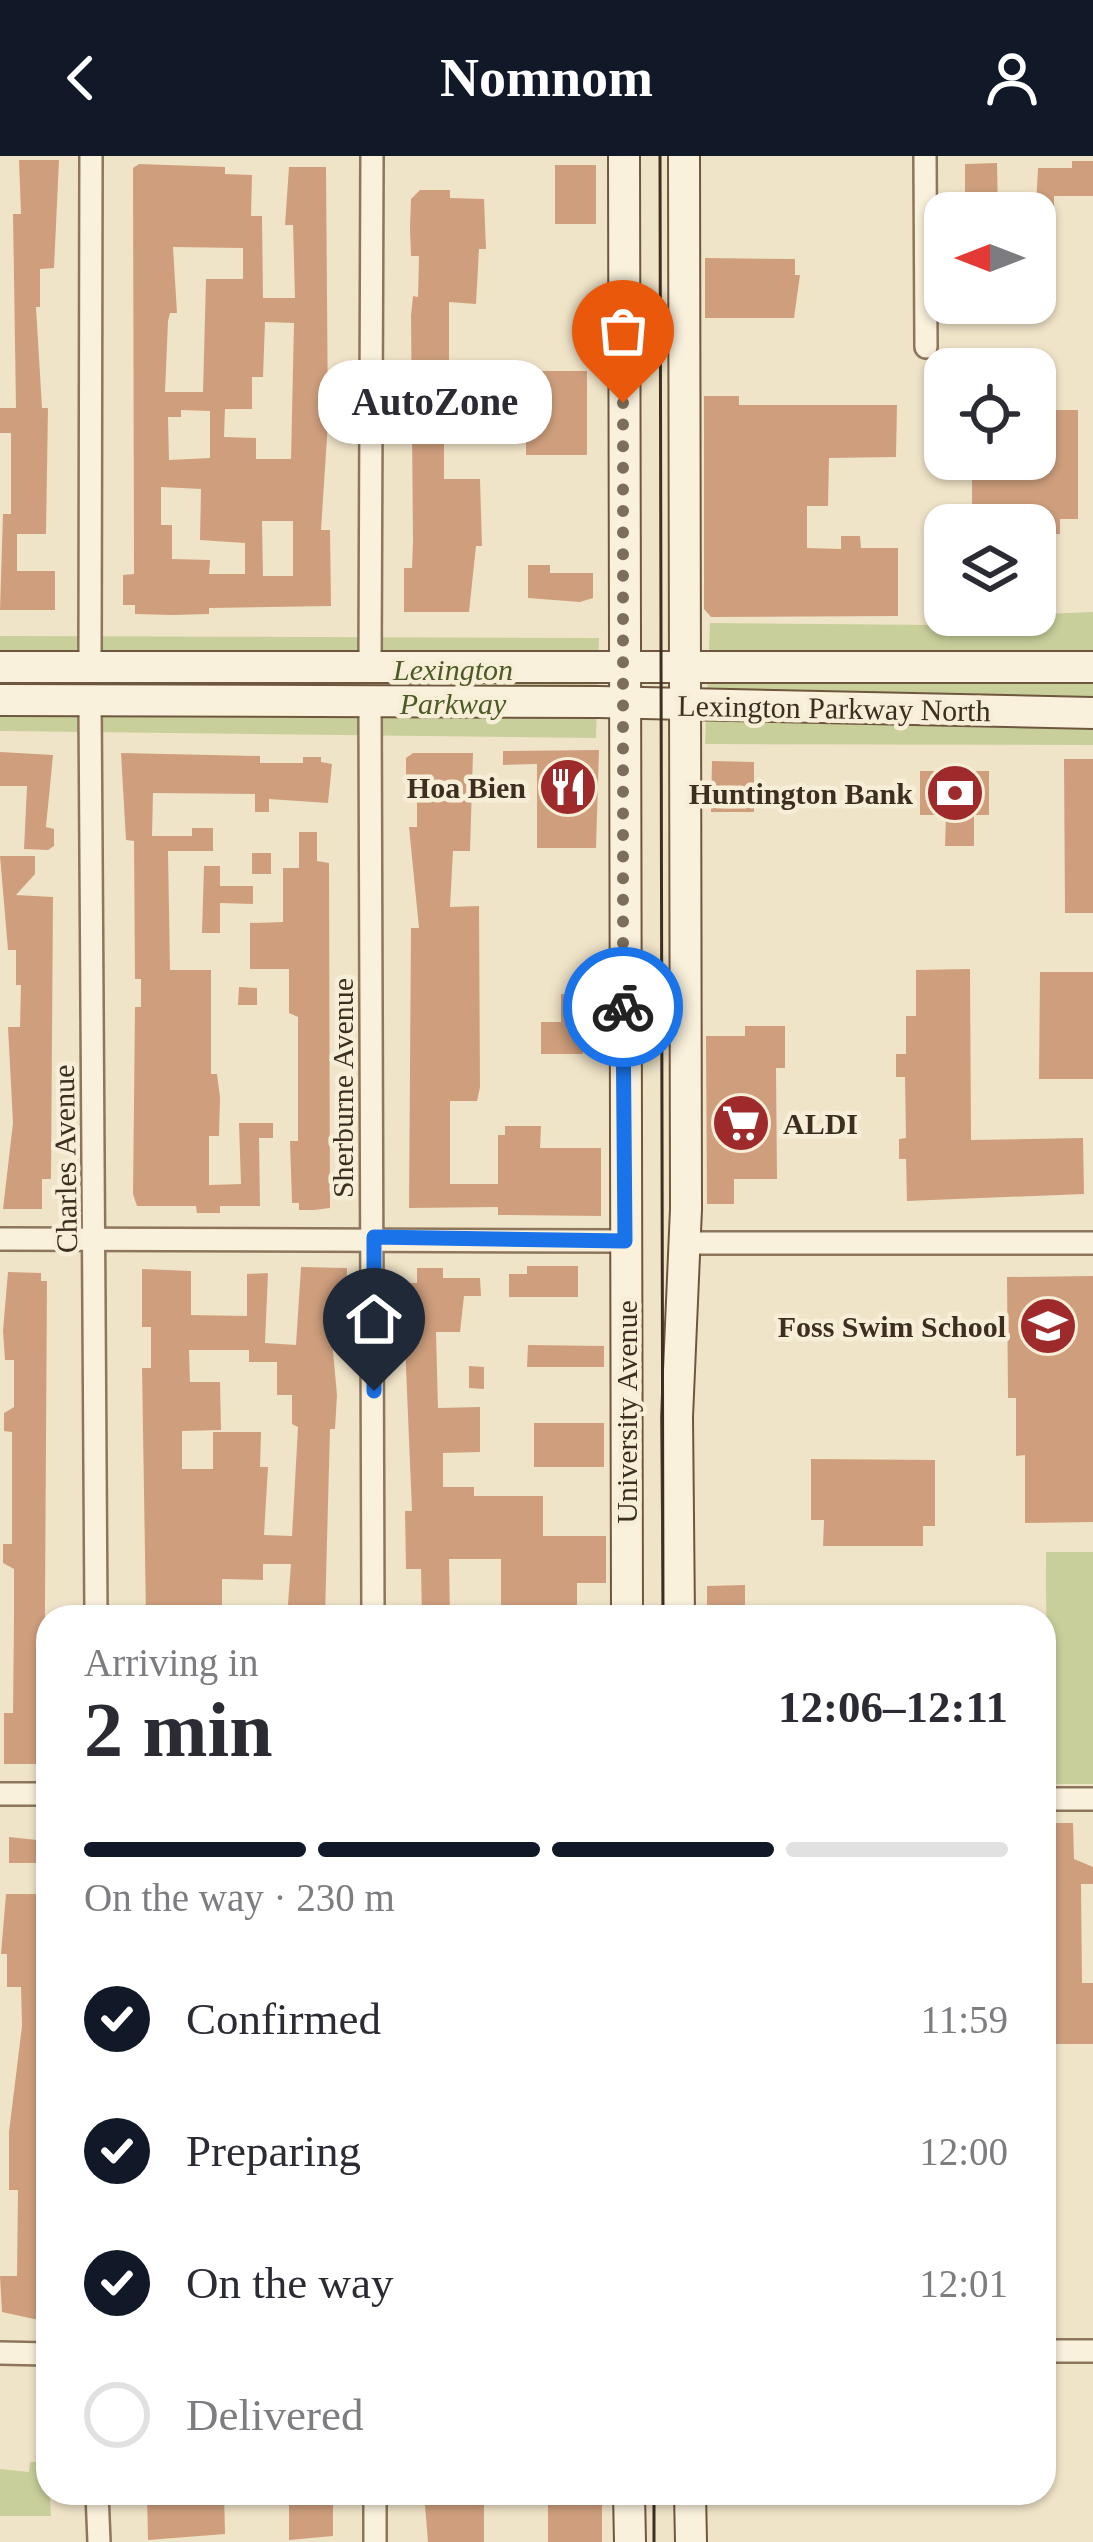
<!DOCTYPE html>
<html lang="en">
<head>
<meta charset="utf-8">
<style>
	body { margin:0; font-family:Georgia,serif; background:#f7f7f7; color:#2b2b33; height:100vh; display:flex; flex-direction:column; font-size:45px; white-space:nowrap }
	* { box-sizing:border-box; margin:0 }
	p { font-size:39px; color:#7c7c81 }
	.icon { flex:none; width:66px; height:66px; fill:none; stroke:currentColor; stroke-width:2; stroke-linecap:round; stroke-linejoin:round }
	.map { position:relative; flex:1; overflow:hidden }
	.drawer { position:absolute; left:36px; top:1449px; width:1020px; height:900px; display:flex; flex-direction:column; background:#fff; border-radius:36px; box-shadow:0 3px 9px #0004 }
	.drawer>* { flex:none }
	.needle { width:78px; rotate:270deg }
	.controls { position:absolute; left:924px; top:36px; display:grid; gap:24px }
	.controls a { display:grid; place-items:center; width:132px; height:132px; border-radius:24px; background:#fff; box-shadow:0 3px 9px #0004; font-size:60px }
	.pin { position:absolute; display:grid; place-items:center; width:102px; height:102px; color:#fff; margin:-123px -51px; border-radius:50% 50% 50% 0; rotate:-45deg; box-shadow:0 0 12px #0007 }
	.pin .icon { rotate:45deg }
	.courier { position:absolute; display:grid; place-items:center; width:120px; height:120px; margin:-60px; border:9px solid #1a73e8; border-radius:50%; background:#fff; color:#222; box-shadow:0 3px 15px #0007 }
	.bubble { position:absolute; height:84px; border-radius:36px; background:#fff; box-shadow:0 3px 9px #0004; font-size:39px; font-weight:700; line-height:84px; text-align:center }
	.overview em { font-style:normal; font-weight:700 }
	.overview div { display:flex; flex-direction:column-reverse }
	.overview { display:flex; align-items:center; justify-content:space-between; height:204px; padding:0 48px }
	h1 { font-size:78px; font-weight:700; line-height:90px }
	.bar { display:grid; grid-template-columns:repeat(4,1fr); gap:18px 12px; align-content:center; height:144px; padding:0 48px }
	.bar i { height:15px; border-radius:9px; background:#e1e1e2 }
	.bar .current { background:#111827 }
	.bar p { grid-column:span 4 }
	ol { padding:0 48px; list-style:none }
	li { display:flex; align-items:center; gap:36px; height:132px }
	li p { margin-inline-start:auto }
	li .icon { padding:12px; border-radius:50%; background:#111827; color:#fff; stroke-width:4 }
	li:last-child { color:#7c7c81 }
	li i { width:66px; height:66px; border:6px solid #e1e1e2; border-radius:50% }
	header { display:flex; justify-content:space-between; align-items:center; height:156px; padding:0 48px; background:#111827; color:#fff; font-size:54px; font-weight:700 }
	.map>svg:first-child { display:block }
	.green { fill:#c9cf9b }
	.building { fill:#cf9f7d; fill-rule:evenodd }
	.lines { fill:none; stroke-linecap:round; stroke-linejoin:round }
	.minor-casing { stroke:#8d765c; stroke-width:26 }
	.secondary-casing { stroke:#6f573f; stroke-width:34 }
	.minor { stroke:#faf1dc; stroke-width:21 }
	.secondary { stroke:#faf1dc; stroke-width:30 }
	.tram { stroke:#3d2e20; stroke-width:3 }
	.done { stroke:#7c6e5b; stroke-width:12; stroke-dasharray:0 21.6 }
	.route { stroke:#1a73e8; stroke-width:15 }
	.labels { text-anchor:middle; dominant-baseline:central; stroke-width:9; stroke-linejoin:round; paint-order:stroke }
	.park-label { font-size:30px; font-style:italic; fill:#4d5a26; stroke:#f7eed8 }
	.street-label { font-size:30px; fill:#3d2e20; stroke:#f7eed8 }
	.poi-label { font-size:30px; font-weight:bold; fill:#3d2e20; stroke:#f7eed8; text-anchor:end }
</style>
</head>
<body>
<header><svg class="icon" aria-label="back" viewBox="0 0 24 24"><path d="M15 5l-7 7 7 7"/></svg>Nomnom<svg class="icon" aria-label="person" viewBox="0 0 24 24"><circle cx="12" cy="8" r="4"/><path d="M4 21q1-7 8-7t8 7"/></svg></header>
<div class="map">
<svg width="1093" height="2386" viewBox="0 0 1093 2386">
	<rect width="100%" height="100%" fill="#f0e4c8"/>
	<g class="green">
		<path d="M 943,449 L 945,459 L 992,459 L 996,469 L 1018,469 L 1018,459 L 1093,456 L 1093,589 L 705,588 L 710,467 L 936,469 Z"/>
		<path d="M 0,480 L 599,482 L 596,582 L 0,575 Z"/>
		<path d="M 1046,1396 L 1093,1396 L 1093,1628 L 1047,1628 Z"/>
		<path d="M 30,2306 L 48,2306 L 51,2360 L 0,2360 L 0,2313 L 29,2316 Z"/>
	</g>
	<g class="building">
		<path d="M 19,4 L 59,4 L 54,112 L 40,113 L 40,151 L 36,151 L 42,252 L 48,252 L 46,378 L 17,378 L 17,415 L 55,415 L 55,454 L 0,454 L 3,358 L 11,358 L 11,277 L 0,277 L 0,252 L 16,252 L 13,58 L 21,58 Z"/>
		<path d="M 1072,5 L 1093,5 L 1093,40 L 1054,40 L 1054,69 L 1035,69 L 1038,12 L 1072,12 Z"/>
		<path d="M 997,7 L 998,57 L 965,57 L 965,8 Z"/>
		<path d="M 139,8 L 225,11 L 225,18 L 252,19 L 251,60 L 262,60 L 263,142 L 295,142 L 293,69 L 285,69 L 289,11 L 326,11 L 328,266 L 321,374 L 330,374 L 331,450 L 209,452 L 209,458 L 173,459 L 135,458 L 135,449 L 123,449 L 123,419 L 134,418 L 133,12 ZM 173,91 L 243,92 L 243,123 L 206,123 L 203,236 L 165,236 L 168,165 L 170,157 L 177,157 ZM 265,166 L 294,167 L 291,303 L 256,303 L 256,282 L 224,281 L 225,253 L 252,253 L 252,221 L 263,221 ZM 181,254 L 210,255 L 210,302 L 169,304 L 168,261 L 181,261 ZM 161,331 L 201,333 L 200,384 L 245,387 L 245,418 L 209,418 L 210,404 L 172,403 L 172,369 L 161,369 ZM 262,365 L 293,365 L 293,420 L 263,420 Z"/>
		<rect x="555" y="9" width="41" height="59"/>
		<path d="M 420,34 L 450,34 L 450,42 L 484,43 L 486,93 L 479,93 L 476,148 L 449,146 L 449,206 L 477,206 L 481,262 L 444,265 L 444,323 L 480,323 L 482,390 L 476,390 L 469,456 L 404,456 L 404,412 L 412,412 L 413,384 L 411,160 L 413,140 L 418,141 L 419,100 L 411,100 L 410,72 L 411,43 Z"/>
		<path d="M 705,102 L 795,103 L 795,119 L 800,119 L 794,162 L 705,162 Z"/>
		<rect x="526" y="215" width="61" height="84"/>
		<path d="M 704,240 L 739,240 L 739,249 L 897,249 L 896,301 L 829,302 L 828,350 L 807,350 L 807,392 L 841,393 L 841,380 L 860,380 L 861,392 L 898,392 L 898,460 L 711,461 L 704,453 Z"/>
		<path d="M 1037,241 L 1053,241 L 1053,254 L 1078,254 L 1078,363 L 1060,363 L 1060,378 L 1035,378 L 1035,369 L 972,369 L 972,303 L 1035,303 Z"/>
		<path d="M 528,409 L 550,409 L 550,417 L 593,417 L 593,442 L 580,446 L 528,442 Z"/>
		<path d="M 599,594 L 596,692 L 537,692 L 537,608 L 503,609 L 503,595 Z"/>
		<path d="M 0,596 L 53,599 L 46,671 L 54,673 L 54,690 L 48,694 L 24,693 L 27,630 L 0,630 Z"/>
		<path d="M 121,597 L 260,600 L 260,607 L 303,607 L 303,601 L 321,601 L 321,606 L 332,608 L 328,647 L 269,643 L 269,656 L 255,656 L 255,638 L 153,637 L 152,680 L 192,680 L 192,672 L 213,672 L 213,695 L 168,695 L 170,814 L 211,814 L 211,918 L 217,918 L 220,941 L 219,980 L 209,980 L 209,1029 L 241,1028 L 239,967 L 273,967 L 273,982 L 259,982 L 260,1050 L 220,1050 L 220,1057 L 197,1057 L 196,1050 L 137,1050 L 133,1038 L 135,851 L 141,851 L 141,823 L 135,823 L 134,685 L 126,684 Z"/>
		<path d="M 413,597 L 473,597 L 470,695 L 453,695 L 450,751 L 479,750 L 480,931 L 477,945 L 450,945 L 450,1028 L 498,1028 L 498,979 L 505,979 L 505,970 L 541,970 L 540,992 L 601,992 L 601,1060 L 498,1059 L 498,1051 L 409,1052 L 411,772 L 419,772 L 409,671 L 417,671 L 417,635 L 406,629 L 406,602 Z"/>
		<path d="M 1064,603 L 1093,603 L 1093,757 L 1065,757 Z"/>
		<path d="M 712,605 L 754,606 L 754,656 L 711,656 Z"/>
		<path d="M 920,615 L 989,615 L 989,659 L 974,659 L 974,690 L 945,690 L 946,659 L 920,659 Z"/>
		<path d="M 299,676 L 317,676 L 317,705 L 329,707 L 330,1052 L 314,1054 L 299,1054 L 299,1047 L 292,1047 L 290,985 L 298,985 L 298,861 L 289,857 L 289,813 L 250,813 L 250,767 L 283,766 L 283,712 L 299,712 Z"/>
		<rect x="252" y="697" width="19" height="21"/>
		<path d="M 0,700 L 35,700 L 35,718 L 16,739 L 53,741 L 51,1023 L 42,1023 L 42,1053 L 3,1053 L 13,967 L 8,871 L 20,871 L 21,829 L 16,829 L 16,794 L 8,794 Z"/>
		<path d="M 204,710 L 220,710 L 220,730 L 253,730 L 253,748 L 220,747 L 220,777 L 202,777 Z"/>
		<path d="M 970,813 L 971,984 L 1083,982 L 1084,1038 L 907,1045 L 906,1003 L 899,1003 L 899,983 L 906,982 L 905,921 L 896,921 L 896,898 L 906,898 L 906,860 L 916,860 L 916,814 Z"/>
		<path d="M 1040,816 L 1093,816 L 1093,923 L 1039,923 Z"/>
		<path d="M 239,831 L 257,832 L 257,849 L 238,849 Z"/>
		<path d="M 561,838 L 602,838 L 602,855 L 583,855 L 583,898 L 541,898 L 541,866 L 561,866 Z"/>
		<path d="M 745,870 L 785,870 L 785,912 L 776,912 L 777,1023 L 734,1023 L 734,1048 L 707,1048 L 706,880 L 745,880 Z"/>
		<path d="M 527,1110 L 578,1110 L 578,1141 L 509,1141 L 509,1118 L 527,1118 Z"/>
		<path d="M 301,1111 L 347,1112 L 347,1129 L 336,1129 L 336,1173 L 331,1173 L 337,1239 L 335,1273 L 330,1273 L 325,1461 L 287,1461 L 291,1408 L 263,1408 L 263,1424 L 222,1423 L 222,1461 L 146,1461 L 142,1212 L 151,1212 L 151,1171 L 142,1171 L 142,1113 L 191,1115 L 191,1159 L 247,1160 L 247,1118 L 268,1117 L 265,1187 L 296,1189 ZM 189,1194 L 249,1194 L 249,1206 L 277,1206 L 277,1239 L 292,1239 L 292,1268 L 298,1271 L 292,1380 L 264,1379 L 268,1311 L 260,1311 L 261,1276 L 213,1276 L 213,1313 L 182,1313 L 182,1275 L 221,1274 L 220,1226 L 190,1226 Z"/>
		<path d="M 417,1112 L 443,1112 L 443,1122 L 480,1122 L 481,1140 L 464,1140 L 460,1176 L 436,1176 L 438,1252 L 480,1251 L 480,1296 L 443,1297 L 443,1331 L 474,1331 L 474,1340 L 543,1340 L 543,1380 L 606,1380 L 606,1427 L 577,1427 L 577,1461 L 501,1461 L 501,1403 L 449,1403 L 450,1461 L 422,1461 L 421,1413 L 406,1413 L 405,1355 L 412,1355 L 405,1188 L 412,1188 L 411,1127 L 417,1127 Z"/>
		<path d="M 8,1116 L 41,1117 L 41,1125 L 47,1125 L 44,1608 L 4,1608 L 4,1557 L 13,1557 L 14,1459 L 14,1413 L 3,1407 L 3,1388 L 12,1388 L 12,1276 L 4,1275 L 4,1257 L 14,1251 L 14,1204 L 5,1204 L 3,1175 Z"/>
		<path d="M 1093,1120 L 1093,1366 L 1025,1367 L 1025,1299 L 1016,1300 L 1016,1242 L 1008,1242 L 1007,1121 Z"/>
		<path d="M 528,1189 L 604,1190 L 604,1211 L 527,1211 Z"/>
		<path d="M 469,1210 L 484,1211 L 484,1233 L 469,1232 Z"/>
		<rect x="534" y="1267" width="70" height="44"/>
		<path d="M 811,1303 L 935,1304 L 935,1370 L 923,1370 L 923,1390 L 823,1390 L 824,1364 L 811,1364 Z"/>
		<path d="M 745,1429 L 745,1461 L 707,1461 L 707,1430 Z"/>
		<path d="M 1044,1667 L 1073,1667 L 1074,1703 L 1093,1711 L 1093,1728 L 1081,1728 L 1082,1827 L 1093,1827 L 1093,1888 L 1044,1888 Z"/>
		<path d="M 9,1681 L 46,1685 L 46,1707 L 9,1707 Z"/>
		<path d="M 6,1738 L 39,1738 L 39,1772 L 45,1777 L 46,1831 L 38,1831 L 39,1874 L 48,1875 L 48,2166 L 2,2156 L 0,2120 L 17,2120 L 18,2034 L 9,2034 L 9,1976 L 22,1870 L 21,1831 L 7,1831 L 7,1798 L 1,1798 Z"/>
		<path d="M 147,2337 L 224,2337 L 225,2378 L 148,2384 Z"/>
		<path d="M 289,2337 L 333,2337 L 333,2380 L 289,2384 Z"/>
		<path d="M 424,2337 L 484,2337 L 484,2386 L 428,2386 Z"/>
		<rect x="548" y="2337" width="54" height="49"/>
	</g>
	<g class="lines">
		<g class="minor-casing">
			<g id="minor">
				<path d="M 925,0 L 926,191"/>
				<path d="M 90,512 L 91,0"/>
				<path d="M 370,512 L 372,0"/>
				<path d="M 90,544 L 96,1461"/>
				<path d="M 370,546 L 373,1461"/>
				<path d="M 0,1083 L 625,1085"/>
				<path d="M 685,1087 L 1093,1087"/>
				<path d="M 0,1638 L 48,1638"/>
				<path d="M 1044,1643 L 1093,1643"/>
				<path d="M 1044,2195 L 1093,2195"/>
				<path d="M 0,2197 L 48,2198"/>
				<path d="M 97,2337 L 99,2386"/>
				<path d="M 375,2337 L 375,2386"/>
			</g>
		</g>
		<g class="secondary-casing">
			<g id="secondary">
				<path d="M 624,0 L 627,1461"/>
				<path d="M 0,511 L 1093,511"/>
				<path d="M 0,544 L 599,546 L 1093,557"/>
				<path d="M 679,1461 L 677,1261 L 686,1053 L 684,0"/>
				<path d="M 629,2337 L 630,2386"/>
				<path d="M 690,2337 L 691,2386"/>
			</g>
		</g>
		<use href="#minor" class="minor"/>
		<use href="#secondary" class="secondary"/>
		<g class="tram">
			<path d="M 660,0 L 663,1461"/>
			<path d="M 654,2337 L 654,2386"/>
		</g>
	</g>
	<g class="lines">
		<path class="done" d="M 623,247 L 623,851"/>
		<path class="route" d="M 374,1235 L 374,1081 L 625,1085 L 623,851"/>
	</g>
	<defs>
		<g id="restaurant-disc" transform="scale(3)"><circle r="9.5" fill="#9e2a2b" stroke="#f7eed8"/><path d="M-5-6h1v4h1v-4h1v4h1v-4h1v5L-1.5 .5V6h-2V.5L-5-1ZM5-6V6H3V1.5H1.5Q1.5-4 5-6Z" fill="#fff"/></g>
		<g id="bank-disc" transform="scale(3)"><circle r="9.5" fill="#9e2a2b" stroke="#f7eed8"/><path d="M-6-4H6V4H-6ZM0-2.3a2.3 2.3 0 1 0 0 4.6a2.3 2.3 0 1 0 0-4.6Z" fill="#fff"/></g>
		<g id="supermarket-disc" transform="scale(3)"><circle r="9.5" fill="#9e2a2b" stroke="#f7eed8"/><path d="M-6-5.5h2.5l.6 2H6L4.5 2H-2.5L-4.4-4H-6ZM-1.5 3.2a1.3 1.3 0 1 0 .1 0ZM3 3.2a1.3 1.3 0 1 0 .1 0Z" fill="#fff"/></g>
		<g id="school-disc" transform="scale(3)"><circle r="9.5" fill="#9e2a2b" stroke="#f7eed8"/><path d="M0-5L7-2L0 1L-7-2ZM-4 1L0 2.5L4 1V4Q0 6-4 4Z" fill="#fff"/></g>
	</defs>
	<g fill-rule="evenodd">
		<use href="#restaurant-disc" x="568" y="631"/>
		<use href="#bank-disc" x="955" y="637"/>
		<use href="#supermarket-disc" x="741" y="967"/>
		<use href="#school-disc" x="1048" y="1170"/>
	</g>
	<g class="labels">
		<g class="park-label">
			<text x="453" y="513">Lexington<tspan x="453" dy="34">Parkway</tspan></text>
		</g>
		<g class="street-label">
			<text transform="translate(834 552) rotate(1)">Lexington Parkway North</text>
			<text transform="translate(342 932) rotate(-90)">Sherburne Avenue</text>
			<text transform="translate(65 1003) rotate(-91)">Charles Avenue</text>
			<text transform="translate(626 1256) rotate(-90)">University Avenue</text>
		</g>
		<g class="poi-label">
			<text x="526" y="631">Hoa Bien</text>
			<text x="913" y="637">Huntington Bank</text>
			<text x="783" y="967" text-anchor="start">ALDI</text>
			<text x="1006" y="1170">Foss Swim School</text>
		</g>
	</g>
</svg>
<div class="controls">
<a><svg class="needle" viewBox="-14 -14 28 28"><path d="M0-13l5 13h-10z" fill="#e53935"/><path d="M0 13l5-13h-10z" fill="#7c7c81"/></svg></a>
<a><svg class="icon" aria-label="locate" viewBox="0 0 24 24"><circle cx="12" cy="12" r="6"/><path d="M12 2v4M12 18v4M2 12h4M18 12h4"/></svg></a>
<a><svg class="icon" aria-label="layers" viewBox="0 0 24 24"><path d="M12 4l9 5-9 5-9-5zM3 14l9 5 9-5"/></svg></a>
</div>
<div class="pin" style="left:623px;top:247px;background:#ea580c"><svg class="icon" aria-label="bag" viewBox="0 0 24 24"><path d="M5 8h14l-1 12H6zM9 8a3 3 0 0 1 6 0"/></svg></div>
<div class="pin" style="left:374px;top:1235px;background:#1f2937"><svg class="icon" aria-label="home" viewBox="0 0 24 24"><path d="M3 11l9-7 9 7M6 9v11h12V9"/></svg></div>
<div class="courier" style="left:623px;top:851px"><svg class="icon" aria-label="bike" viewBox="0 0 24 24"><circle cx="6" cy="16" r="4"/><circle cx="18" cy="16" r="4"/><path d="M6 16l4-8h5l3 8M10 8l3 8H6M13 5h3"/></svg></div>
<div class="bubble" style="left:318px;top:204px;width:234px">AutoZone</div>
<section class="drawer">
<div class="overview"><div><h1>2 min</h1><p>Arriving in</p></div><em>12:06–12:11</em></div>
<div class="bar"><i class="current"></i><i class="current"></i><i class="current"></i><i></i><p>On the way · 230 m</p></div>
<ol>
<li><svg class="icon" aria-label="check" viewBox="0 0 24 24"><path d="M5 12l5 5 9-10"/></svg>Confirmed<p>11:59</p></li>
<li><svg class="icon" aria-label="check" viewBox="0 0 24 24"><path d="M5 12l5 5 9-10"/></svg>Preparing<p>12:00</p></li>
<li><svg class="icon" aria-label="check" viewBox="0 0 24 24"><path d="M5 12l5 5 9-10"/></svg>On the way<p>12:01</p></li>
<li><i></i>Delivered</li>
</ol>
</section>
</div>
</body>
</html>
